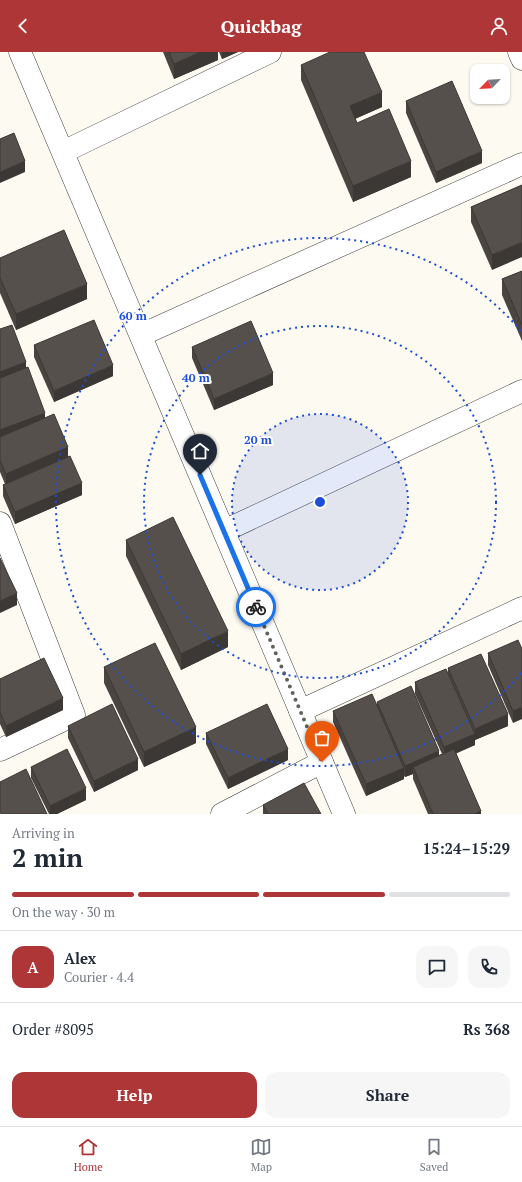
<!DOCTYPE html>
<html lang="en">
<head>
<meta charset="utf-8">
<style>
	body { margin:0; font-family:"PT Serif",serif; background:#f6f6f7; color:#1f2937; height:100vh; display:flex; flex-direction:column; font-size:15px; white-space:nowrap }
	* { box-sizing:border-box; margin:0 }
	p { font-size:13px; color:#747a83 }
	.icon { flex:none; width:22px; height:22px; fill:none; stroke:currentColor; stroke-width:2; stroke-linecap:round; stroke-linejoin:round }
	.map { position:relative; height:762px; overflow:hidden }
	.side { display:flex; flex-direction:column; background:#fff; flex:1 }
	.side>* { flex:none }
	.needle { width:26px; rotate:245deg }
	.buttons { position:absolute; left:470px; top:12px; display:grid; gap:8px }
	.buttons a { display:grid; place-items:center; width:40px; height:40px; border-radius:8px; background:#fff; box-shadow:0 1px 3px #0004; font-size:20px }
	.pin { position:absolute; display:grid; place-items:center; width:34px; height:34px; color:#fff; margin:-41px -17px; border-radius:50% 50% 50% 0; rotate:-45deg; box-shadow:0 0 4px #0007 }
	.pin .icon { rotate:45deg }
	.courier { position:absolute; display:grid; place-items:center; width:40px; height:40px; margin:-20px; border:3px solid #1a73e8; border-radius:50%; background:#fff; color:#222; box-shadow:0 1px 5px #0007 }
	.overview em { font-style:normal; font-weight:700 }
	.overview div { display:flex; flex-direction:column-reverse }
	.overview { display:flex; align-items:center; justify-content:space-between; height:68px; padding:0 12px }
	h1 { font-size:26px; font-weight:700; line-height:30px }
	.bar { display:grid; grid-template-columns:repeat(4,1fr); gap:6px 4px; align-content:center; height:48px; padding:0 12px }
	.bar i { height:5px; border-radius:3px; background:#e0e1e3 }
	.bar .current { background:#af3637 }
	.bar p { grid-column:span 4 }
	.line { display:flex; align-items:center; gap:10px; padding:0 12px; border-top:1px solid #e0e1e3 }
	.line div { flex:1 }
	.round { display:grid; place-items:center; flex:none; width:42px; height:42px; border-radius:12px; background:#f6f6f7 }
	.action { display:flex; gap:8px; margin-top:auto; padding:8px 12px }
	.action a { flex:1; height:46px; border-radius:12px; background:#af3637; color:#fff; font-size:16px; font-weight:700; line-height:46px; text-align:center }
	.action a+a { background:#f6f6f7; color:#1f2937 }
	header { display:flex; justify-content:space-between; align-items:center; height:52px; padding:0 12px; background:#af3637; color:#fff; font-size:18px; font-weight:700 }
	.dock { display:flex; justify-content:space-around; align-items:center; height:56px; border-top:1px solid #e0e1e3; background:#fff; font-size:11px; color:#747a83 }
	.dock a { display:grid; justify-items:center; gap:2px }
	.dock .current { color:#af3637 }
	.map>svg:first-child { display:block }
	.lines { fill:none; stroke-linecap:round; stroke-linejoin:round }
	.minor-casing { stroke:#414141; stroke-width:23 }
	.minor { stroke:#fff; stroke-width:22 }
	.wall { fill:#4a4541 }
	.shaded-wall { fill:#3c3835 }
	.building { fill:#56504c; stroke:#3c3835 }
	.done { stroke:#62615d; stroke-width:4; stroke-dasharray:0 7.2 }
	.route { stroke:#1a73e8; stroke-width:5 }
	.ring { fill:none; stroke:#1d4ed8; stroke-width:2; stroke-dasharray:2 4 }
	.centre { fill:#1d4ed8; stroke:#fff; stroke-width:2 }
	.ring-label { font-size:12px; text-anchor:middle; font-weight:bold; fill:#1d4ed8; stroke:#fff; stroke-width:4; stroke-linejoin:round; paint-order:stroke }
</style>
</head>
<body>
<header><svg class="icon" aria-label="back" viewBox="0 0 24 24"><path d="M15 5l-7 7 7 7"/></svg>Quickbag<svg class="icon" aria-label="person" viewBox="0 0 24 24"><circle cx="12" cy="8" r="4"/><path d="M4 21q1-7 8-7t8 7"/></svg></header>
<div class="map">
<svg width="522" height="762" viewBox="0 0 522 762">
	<rect width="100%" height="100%" fill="#fdfbf1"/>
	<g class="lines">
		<g class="minor-casing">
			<g id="minor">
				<path d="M 20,0 L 344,762"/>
				<path d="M 519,0 L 522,7"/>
				<path d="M 63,100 L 270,0"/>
				<path d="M 141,283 L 522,112"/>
				<path d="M 0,471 L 74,663 L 0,698"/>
				<path d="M 224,479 L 522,339"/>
				<path d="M 300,659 L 522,556"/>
				<path d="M 222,762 L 322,710"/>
			</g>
		</g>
		<use href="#minor" class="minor"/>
	</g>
	<g class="wall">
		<path d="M 163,0 L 218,0 L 218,8 L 174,27 Z"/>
		<path d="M 219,0 L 238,0 L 222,7 Z"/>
		<path d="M 301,13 L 382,55 L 355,67 L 357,71 L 411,125 L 353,150 L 301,28 Z"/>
		<path d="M 406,49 L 482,111 L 436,131 L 406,61 Z"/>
		<path d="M 522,133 L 492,218 L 471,170 L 471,155 Z"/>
		<path d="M 0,206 L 87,247 L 16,278 L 0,241 Z"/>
		<path d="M 522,219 L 522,289 L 502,243 L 502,227 Z"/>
		<path d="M 0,277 L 26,316 L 45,365 L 68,404 L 82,443 L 15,472 L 3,444 L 3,433 L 5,432 L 0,420 Z"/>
		<path d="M 34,293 L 113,324 L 54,350 L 34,305 Z"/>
		<path d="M 192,295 L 273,333 L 214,358 L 192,306 Z"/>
		<path d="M 126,488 L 228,595 L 181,618 L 126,504 Z"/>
		<path d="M 522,597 L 513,671 L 488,613 L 488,601 Z"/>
		<path d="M 104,615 L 196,691 L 144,715 L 104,631 Z"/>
		<path d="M 448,616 L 508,674 L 475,688 L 475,693 L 456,701 L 481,762 L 428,762 L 413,727 L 413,722 L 405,725 L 404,724 L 404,727 L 366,744 L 333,670 L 333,659 L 377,653 L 377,650 L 439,703 L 442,702 L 415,642 L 415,630 L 448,621 Z"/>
		<path d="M 0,627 L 63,658 L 6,685 L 0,672 Z"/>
		<path d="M 68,674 L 138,718 L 94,740 L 68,686 Z"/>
		<path d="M 206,681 L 288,708 L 228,737 L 206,692 Z"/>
		<path d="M 31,715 L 86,748 L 57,762 L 49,762 L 31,726 Z"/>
		<path d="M 263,753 L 321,762 L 263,762 Z"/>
	</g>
	<g class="shaded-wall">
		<path d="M 201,0 L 218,0 L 218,8 L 174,27 L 174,12 Z"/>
		<path d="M 222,0 L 238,0 L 222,7 Z"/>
		<path d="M 382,40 L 382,55 L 350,69 L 350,54 Z"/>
		<path d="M 482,99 L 482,111 L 436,131 L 436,120 Z"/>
		<path d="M 25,109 L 25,120 L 0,131 L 0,120 Z"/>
		<path d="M 411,109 L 411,125 L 353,150 L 353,134 Z"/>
		<path d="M 522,190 L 522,205 L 492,218 L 492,203 Z"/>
		<path d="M 87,232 L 87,247 L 16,278 L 16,262 Z"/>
		<path d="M 26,310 L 26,321 L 0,332 L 0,320 Z"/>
		<path d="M 113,313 L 113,324 L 54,350 L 54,339 Z"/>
		<path d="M 273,321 L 273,333 L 214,358 L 214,347 Z"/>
		<path d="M 45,361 L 45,372 L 0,389 L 0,378 Z"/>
		<path d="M 68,395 L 68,407 L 6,434 L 6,422 Z"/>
		<path d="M 82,431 L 82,443 L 15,472 L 15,460 Z"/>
		<path d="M 17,541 L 17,553 L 0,561 L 0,549 Z"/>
		<path d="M 228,579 L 228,595 L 181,618 L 181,602 Z"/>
		<path d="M 63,646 L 63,658 L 6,685 L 6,674 Z"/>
		<path d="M 522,655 L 522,667 L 513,671 L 513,659 Z"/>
		<path d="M 508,662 L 508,674 L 475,688 L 475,693 L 444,707 L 444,695 L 475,682 L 475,677 Z"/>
		<path d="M 196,675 L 196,691 L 144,715 L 144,700 Z"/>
		<path d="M 288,697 L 288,708 L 228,737 L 228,726 Z"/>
		<path d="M 439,699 L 439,710 L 413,715 L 413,722 L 405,725 L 405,714 Z"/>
		<path d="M 138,707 L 138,718 L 94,740 L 94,729 Z"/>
		<path d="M 404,716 L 404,727 L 366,744 L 366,732 Z"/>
		<path d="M 86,736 L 86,748 L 57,762 L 50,762 L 50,754 Z"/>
		<path d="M 481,759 L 481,762 L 474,762 Z"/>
	</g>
	<g class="building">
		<path d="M 169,0 L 201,0 L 174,12 Z"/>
		<path d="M 330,0 L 364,0 L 382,40 L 350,54 L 357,71 L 389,57 L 411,109 L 353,134 L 301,13 Z"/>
		<path d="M 452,29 L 482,99 L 436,120 L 406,49 Z"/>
		<path d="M 14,81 L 25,109 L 0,120 L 0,87 Z"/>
		<path d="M 522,133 L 522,190 L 492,203 L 471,155 Z"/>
		<path d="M 64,178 L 87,232 L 16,262 L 0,226 L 0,206 Z"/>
		<path d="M 522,219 L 522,273 L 502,227 Z"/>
		<path d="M 94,268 L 113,313 L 54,339 L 34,293 Z"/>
		<path d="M 251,269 L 273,321 L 214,347 L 192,295 Z"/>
		<path d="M 12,273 L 26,310 L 0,320 L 0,277 Z"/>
		<path d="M 28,315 L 45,361 L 0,378 L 0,326 Z"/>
		<path d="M 54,362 L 68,395 L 6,422 L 0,408 L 0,385 Z"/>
		<path d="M 70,404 L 82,431 L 15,460 L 3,433 Z"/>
		<path d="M 173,465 L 228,579 L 181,602 L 126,488 Z"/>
		<path d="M 0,506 L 17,541 L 0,549 Z"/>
		<path d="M 518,588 L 522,597 L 522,655 L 513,659 L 488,601 Z"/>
		<path d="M 155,591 L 196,675 L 144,700 L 104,615 Z"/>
		<path d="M 481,602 L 508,662 L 475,677 L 448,616 Z"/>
		<path d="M 44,606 L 63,646 L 6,674 L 0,660 L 0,627 Z"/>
		<path d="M 446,617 L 475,682 L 444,695 L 415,630 Z"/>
		<path d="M 411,634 L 439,699 L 405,714 L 377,650 Z"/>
		<path d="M 372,642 L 404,716 L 366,732 L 333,659 Z"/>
		<path d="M 112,652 L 138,707 L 94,729 L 68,674 Z"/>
		<path d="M 267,652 L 288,697 L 228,726 L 206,681 Z"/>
		<path d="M 67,697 L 86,736 L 50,754 L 31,715 Z"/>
		<path d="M 454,697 L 481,759 L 474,762 L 433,762 L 413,715 Z"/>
		<path d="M 26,717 L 47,762 L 1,762 L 0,760 L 0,730 Z"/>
		<path d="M 304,731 L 321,762 L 268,762 L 263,753 Z"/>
	</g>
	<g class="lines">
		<path class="done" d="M 256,555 L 322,710"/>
		<path class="route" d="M 200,423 L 256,555"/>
	</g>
	<circle cx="320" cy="450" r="88" fill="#1d4ed8" fill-opacity=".12"/>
	<g class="ring">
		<circle cx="320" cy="450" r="88"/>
		<circle cx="320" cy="450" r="176"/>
		<path d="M521 621A264 264 0 1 1 521 279"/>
	</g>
	<circle cx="320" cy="450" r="6" class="centre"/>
	<g class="ring-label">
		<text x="133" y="268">60 m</text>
		<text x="196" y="330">40 m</text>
		<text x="258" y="392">20 m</text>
	</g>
</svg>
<div class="buttons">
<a><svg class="needle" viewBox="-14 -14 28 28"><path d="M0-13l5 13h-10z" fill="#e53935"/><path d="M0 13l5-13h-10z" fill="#747a83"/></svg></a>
</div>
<div class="pin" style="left:322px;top:710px;background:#ea580c"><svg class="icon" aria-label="bag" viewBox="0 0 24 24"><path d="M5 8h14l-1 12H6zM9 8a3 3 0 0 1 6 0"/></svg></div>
<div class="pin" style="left:200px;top:423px;background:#1f2937"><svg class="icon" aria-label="home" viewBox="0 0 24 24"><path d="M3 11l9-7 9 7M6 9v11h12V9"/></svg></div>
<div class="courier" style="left:256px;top:555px"><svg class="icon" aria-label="bike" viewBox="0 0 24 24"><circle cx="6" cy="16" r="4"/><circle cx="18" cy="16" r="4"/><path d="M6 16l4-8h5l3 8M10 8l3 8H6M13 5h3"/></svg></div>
</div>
<section class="side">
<div class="overview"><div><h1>2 min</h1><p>Arriving in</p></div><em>15:24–15:29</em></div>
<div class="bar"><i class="current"></i><i class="current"></i><i class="current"></i><i></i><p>On the way · 30 m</p></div>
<div class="line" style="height:72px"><b class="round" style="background:#af3637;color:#fff">A</b><div><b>Alex</b><p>Courier · 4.4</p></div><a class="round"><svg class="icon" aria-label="chat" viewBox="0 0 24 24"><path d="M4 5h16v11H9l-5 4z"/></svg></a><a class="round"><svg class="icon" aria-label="phone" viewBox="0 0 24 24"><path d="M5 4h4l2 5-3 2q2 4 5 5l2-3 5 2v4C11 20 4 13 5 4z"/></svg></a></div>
<div class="line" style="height:52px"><div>Order #8095</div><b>Rs 368</b></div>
<div class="action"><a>Help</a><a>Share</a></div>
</section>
<nav class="dock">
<a class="current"><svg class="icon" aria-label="home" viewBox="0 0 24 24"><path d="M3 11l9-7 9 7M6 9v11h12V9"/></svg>Home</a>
<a><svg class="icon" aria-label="map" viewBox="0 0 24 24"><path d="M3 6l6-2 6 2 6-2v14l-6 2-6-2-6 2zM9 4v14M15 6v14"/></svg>Map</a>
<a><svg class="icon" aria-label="saved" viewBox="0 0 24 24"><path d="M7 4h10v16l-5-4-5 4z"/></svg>Saved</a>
</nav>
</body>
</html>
